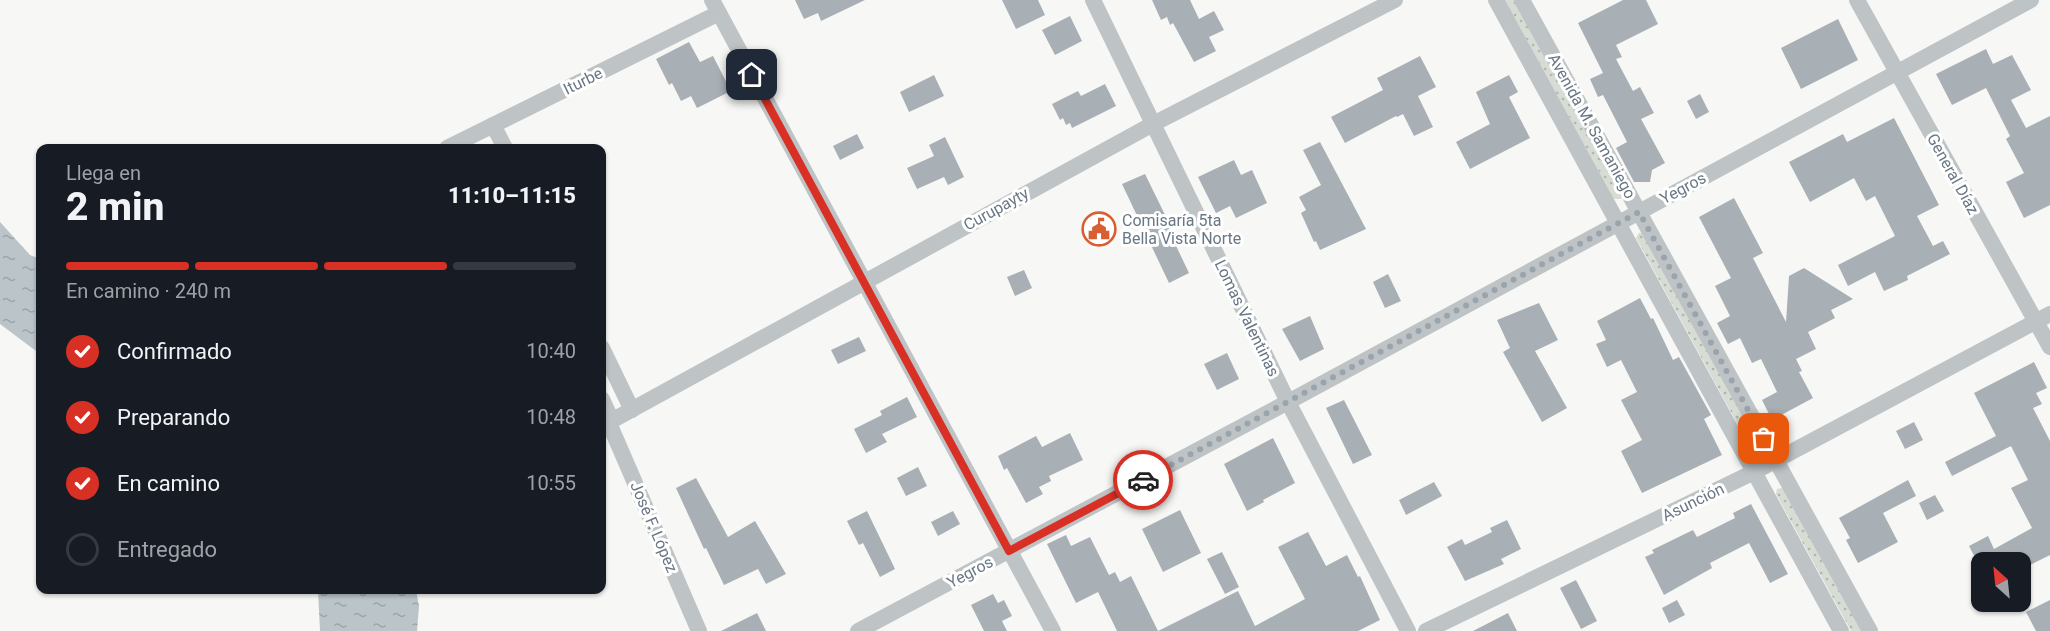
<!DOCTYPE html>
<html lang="es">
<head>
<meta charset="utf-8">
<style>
	body { margin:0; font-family:Roboto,sans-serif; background:#242831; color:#f1f3f6; height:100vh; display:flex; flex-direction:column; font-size:22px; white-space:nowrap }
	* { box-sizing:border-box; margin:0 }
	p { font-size:20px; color:#9ea1a6 }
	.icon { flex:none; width:33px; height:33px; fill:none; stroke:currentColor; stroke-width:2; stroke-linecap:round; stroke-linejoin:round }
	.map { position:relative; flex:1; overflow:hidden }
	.panel { position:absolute; left:36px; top:144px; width:570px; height:450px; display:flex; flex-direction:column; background:#171b24; border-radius:12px; box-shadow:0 2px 4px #0004 }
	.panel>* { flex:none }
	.needle { width:39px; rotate:333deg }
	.fabs { position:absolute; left:1971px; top:552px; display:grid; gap:12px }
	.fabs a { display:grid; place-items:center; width:60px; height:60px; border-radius:12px; background:#171b24; box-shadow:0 2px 4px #0004; font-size:30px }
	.pin { position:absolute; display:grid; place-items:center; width:51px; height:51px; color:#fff; margin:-26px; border-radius:12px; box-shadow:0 3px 9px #0006 }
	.courier { position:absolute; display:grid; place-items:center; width:60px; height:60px; margin:-30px; border:4px solid #d93025; border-radius:50%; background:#fff; color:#222; box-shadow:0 2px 8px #0007 }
	.head em { font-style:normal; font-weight:800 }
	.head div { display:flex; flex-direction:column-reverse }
	.head { display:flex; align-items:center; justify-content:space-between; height:102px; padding:0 30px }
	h1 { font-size:39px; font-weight:800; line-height:45px }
	.bar { display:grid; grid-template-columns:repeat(4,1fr); gap:9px 6px; align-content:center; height:72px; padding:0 30px }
	.bar i { height:8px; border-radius:4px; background:#363941 }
	.bar .active { background:#d93025 }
	.bar p { grid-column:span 4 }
	ol { padding:0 30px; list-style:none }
	li { display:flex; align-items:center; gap:18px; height:66px }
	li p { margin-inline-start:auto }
	li .icon { padding:6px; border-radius:50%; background:#d93025; color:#fff; stroke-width:4 }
	li:last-child { color:#9ea1a6 }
	li i { width:33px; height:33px; border:3px solid #363941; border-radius:50% }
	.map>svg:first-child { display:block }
	.grass { fill:url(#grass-dots) }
	.water { fill:url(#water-ripples) }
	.building { fill:#a8b0b5 }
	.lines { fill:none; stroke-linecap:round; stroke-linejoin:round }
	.street { stroke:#bec3c6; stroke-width:16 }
	.done { stroke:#9aa4ac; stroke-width:6; stroke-dasharray:0 10.8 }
	.route { stroke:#d93025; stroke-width:8 }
	.labels { text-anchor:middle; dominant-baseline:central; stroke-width:6; stroke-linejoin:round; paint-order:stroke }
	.street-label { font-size:16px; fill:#687784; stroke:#fff }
	.poi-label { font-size:16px; fill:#687784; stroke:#fff; text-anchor:start }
</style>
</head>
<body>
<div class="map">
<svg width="2050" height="631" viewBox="0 0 2050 631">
	<defs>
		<pattern id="grass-dots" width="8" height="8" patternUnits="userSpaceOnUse" patternTransform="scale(1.5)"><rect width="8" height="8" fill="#d7dcd4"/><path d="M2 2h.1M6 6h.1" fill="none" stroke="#b2b7b2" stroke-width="1.8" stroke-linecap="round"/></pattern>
		<pattern id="water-ripples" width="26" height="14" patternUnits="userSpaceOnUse" patternTransform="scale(1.5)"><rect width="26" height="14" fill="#bac4c9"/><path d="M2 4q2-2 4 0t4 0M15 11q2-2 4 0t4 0" fill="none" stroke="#9ba4a9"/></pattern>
	</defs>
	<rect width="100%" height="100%" fill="#f7f7f5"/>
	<g class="grass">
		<path d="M 1505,0 L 1515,0 L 1622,197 L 1621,199 L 1614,199 Z"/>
		<path d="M 1639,233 L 1642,233 L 1756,439 L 1755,444 L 1748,443 L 1636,238 Z"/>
		<path d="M 1782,488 L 1784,489 L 1861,631 L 1851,631 L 1776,494 L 1777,489 Z"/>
	</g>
	<g class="water">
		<path d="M 0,222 L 30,255 L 40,259 L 40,354 L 0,324 Z"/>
		<path d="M 318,590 L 416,590 L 419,606 L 417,631 L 320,631 Z"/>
	</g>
	<g class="building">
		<path d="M 795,0 L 865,0 L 821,21 L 818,13 L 804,19 Z"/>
		<path d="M 1002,0 L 1038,0 L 1045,15 L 1016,29 Z"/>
		<path d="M 1152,0 L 1190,0 L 1199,19 L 1214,11 L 1224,30 L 1209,37 L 1216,51 L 1194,62 L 1173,23 L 1170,25 L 1167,17 L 1161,20 Z"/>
		<path d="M 1623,0 L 1646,0 L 1658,24 L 1616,45 L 1622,57 L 1616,59 L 1633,91 L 1640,87 L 1654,113 L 1641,119 L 1665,163 L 1652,170 L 1650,182 L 1634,182 L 1616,148 L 1627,142 L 1603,95 L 1598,97 L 1590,79 L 1603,73 L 1578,23 Z"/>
		<path d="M 1070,16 L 1082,41 L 1055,55 L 1042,30 Z"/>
		<path d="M 1838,19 L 1858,60 L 1801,89 L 1781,48 Z"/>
		<path d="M 689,42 L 700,62 L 713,56 L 731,91 L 697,108 L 691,96 L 681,101 L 672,83 L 669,85 L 656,59 Z"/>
		<path d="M 1986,49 L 1993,64 L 2012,55 L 2031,90 L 2011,100 L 2026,128 L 2050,116 L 2050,205 L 2024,218 L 2006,182 L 2024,173 L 2006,139 L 2010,136 L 1986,88 L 1952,105 L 1936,74 Z"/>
		<path d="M 1420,56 L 1436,87 L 1418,96 L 1433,127 L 1414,136 L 1403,114 L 1397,117 L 1396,116 L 1345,143 L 1331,117 L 1383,90 L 1377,78 Z"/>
		<path d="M 934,75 L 944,96 L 909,112 L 900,92 Z"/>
		<path d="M 1509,75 L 1518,92 L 1509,97 L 1530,138 L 1470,169 L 1456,142 L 1490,124 L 1476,92 Z"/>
		<path d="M 1105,84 L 1116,106 L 1072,128 L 1070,123 L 1066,125 L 1063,118 L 1060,120 L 1052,104 L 1078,91 L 1081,96 Z"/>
		<path d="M 1700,94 L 1709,112 L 1696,119 L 1687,101 Z"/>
		<path d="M 1894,118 L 1939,205 L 1917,216 L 1933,246 L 1943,241 L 1950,254 L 1907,276 L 1908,280 L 1884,291 L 1875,272 L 1848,286 L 1838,265 L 1895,236 L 1875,196 L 1866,201 L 1854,178 L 1810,202 L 1789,162 L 1843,134 L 1847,142 Z"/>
		<path d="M 857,134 L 864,148 L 840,160 L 833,146 Z"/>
		<path d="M 945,137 L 964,177 L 948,185 L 944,177 L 917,189 L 907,168 L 934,156 L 929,145 Z"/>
		<path d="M 1320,142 L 1366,229 L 1320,250 L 1316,241 L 1314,242 L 1301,213 L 1306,210 L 1299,197 L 1321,185 L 1303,150 Z"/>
		<path d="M 1234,160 L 1241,175 L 1252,170 L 1267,203 L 1236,218 L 1230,206 L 1216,213 L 1198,177 Z"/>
		<path d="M 1145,174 L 1172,229 L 1169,231 L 1189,273 L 1169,283 L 1122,184 Z"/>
		<path d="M 1734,198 L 1763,253 L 1753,258 L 1786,322 L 1789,276 L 1804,268 L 1853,299 L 1831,310 L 1835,318 L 1808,332 L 1816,349 L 1796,359 L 1802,371 L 1799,372 L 1813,398 L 1772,420 L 1762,400 L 1777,392 L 1761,359 L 1752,363 L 1740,338 L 1728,344 L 1717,323 L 1730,316 L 1715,286 L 1731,278 L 1699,217 Z"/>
		<path d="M 1024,270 L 1032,288 L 1015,296 L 1007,277 Z"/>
		<path d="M 1388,274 L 1401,301 L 1385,308 L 1373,282 Z"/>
		<path d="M 1640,298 L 1651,319 L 1653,318 L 1673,360 L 1679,357 L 1711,415 L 1704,419 L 1722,455 L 1642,493 L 1621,451 L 1642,440 L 1621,400 L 1637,392 L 1621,360 L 1607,367 L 1596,344 L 1606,340 L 1597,321 Z"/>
		<path d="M 1539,303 L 1558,340 L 1535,351 L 1567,408 L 1542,422 L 1503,352 L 1510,348 L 1497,320 Z"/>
		<path d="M 1310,316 L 1324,349 L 1300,361 L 1282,329 Z"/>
		<path d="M 859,337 L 866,351 L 838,364 L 831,350 Z"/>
		<path d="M 1227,353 L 1239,379 L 1217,390 L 1204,364 Z"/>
		<path d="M 2034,362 L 2047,388 L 2036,393 L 2042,404 L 2033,408 L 2050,441 L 2050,555 L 2020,570 L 2020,562 L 1982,562 L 1982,571 L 1969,546 L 1988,536 L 1994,549 L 2032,528 L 2011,488 L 2028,480 L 2011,446 L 1952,476 L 1945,462 L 1996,436 L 1974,393 Z"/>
		<path d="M 907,397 L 917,417 L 882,434 L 887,442 L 866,453 L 854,429 L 882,415 L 880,411 Z"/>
		<path d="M 1344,400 L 1372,455 L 1353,464 L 1326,408 Z"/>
		<path d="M 1914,422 L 1923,440 L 1905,449 L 1896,431 Z"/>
		<path d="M 1070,433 L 1083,460 L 1049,476 L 1051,481 L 1039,487 L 1043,494 L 1026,503 L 1007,468 L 1004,470 L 998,456 L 1036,436 L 1042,447 Z"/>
		<path d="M 1273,438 L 1295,483 L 1263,500 L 1264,502 L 1247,511 L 1224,464 Z"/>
		<path d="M 918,467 L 927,486 L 906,496 L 897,478 Z"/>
		<path d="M 696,478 L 728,537 L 755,521 L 786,574 L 766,584 L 758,569 L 724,585 L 706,548 L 704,549 L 676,488 Z"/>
		<path d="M 1908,480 L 1916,496 L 1883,513 L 1898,542 L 1858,563 L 1846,540 L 1850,538 L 1839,518 Z"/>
		<path d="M 1434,482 L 1442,496 L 1406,515 L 1399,500 Z"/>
		<path d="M 1935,495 L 1944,511 L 1927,520 L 1919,503 Z"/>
		<path d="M 1751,504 L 1788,574 L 1770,583 L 1749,543 L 1710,563 L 1712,568 L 1664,595 L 1645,557 L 1654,553 L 1652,550 L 1693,530 L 1697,537 L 1735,518 L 1733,513 Z"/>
		<path d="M 1180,510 L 1201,553 L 1163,572 L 1142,529 Z"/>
		<path d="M 867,511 L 895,569 L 880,577 L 863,543 L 859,545 L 847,521 Z"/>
		<path d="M 953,511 L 960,524 L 938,536 L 931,522 Z"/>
		<path d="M 1507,520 L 1521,549 L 1501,559 L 1504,564 L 1465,581 L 1447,547 L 1462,539 L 1465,545 L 1492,532 L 1490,528 Z"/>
		<path d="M 1308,532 L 1326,566 L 1347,555 L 1358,577 L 1360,576 L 1380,620 L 1358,631 L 1158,631 L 1238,591 L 1255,626 L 1305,599 L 1278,547 Z"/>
		<path d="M 1066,535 L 1071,546 L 1090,537 L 1109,575 L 1115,572 L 1120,582 L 1131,576 L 1158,631 L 1117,631 L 1098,592 L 1076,603 L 1047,544 Z"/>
		<path d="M 1222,552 L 1239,587 L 1225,594 L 1207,559 Z"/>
		<path d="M 1576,580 L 1597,621 L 1581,629 L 1560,588 Z"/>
		<path d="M 993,594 L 998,603 L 1004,600 L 1012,616 L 1002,621 L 1007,631 L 984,631 L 971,605 Z"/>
		<path d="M 1677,600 L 1685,615 L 1669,623 L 1662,608 Z"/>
		<path d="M 2050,600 L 2050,631 L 2036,631 L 2026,612 Z"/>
		<path d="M 757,613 L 766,631 L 721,631 Z"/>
		<path d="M 1508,613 L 1517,631 L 1473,631 Z"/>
	</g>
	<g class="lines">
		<g class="street">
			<path d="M 712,0 L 1053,631"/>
			<path d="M 1093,0 L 1288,402 L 1408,631"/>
			<path d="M 1496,0 L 1841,631"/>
			<path d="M 1522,0 L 1870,631"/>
			<path d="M 1857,0 L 2050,347"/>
			<path d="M 493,125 L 505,148"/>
			<path d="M 447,148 L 719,13"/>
			<path d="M 602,348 L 632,410"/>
			<path d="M 602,399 L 612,421"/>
			<path d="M 609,423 L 699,631"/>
			<path d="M 602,426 L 1153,124 L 1395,0"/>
			<path d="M 858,631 L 1288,402 L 2031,0"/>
			<path d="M 1426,631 L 1754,472 L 2050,314"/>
		</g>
	</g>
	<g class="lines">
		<path class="done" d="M 1143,480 L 1639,212 L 1764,439"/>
		<path class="route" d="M 752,75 L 1009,551 L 1143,480"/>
	</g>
	<defs>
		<g id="civic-ring" transform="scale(1.725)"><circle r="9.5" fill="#fff" stroke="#d95e33" stroke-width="1.5"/><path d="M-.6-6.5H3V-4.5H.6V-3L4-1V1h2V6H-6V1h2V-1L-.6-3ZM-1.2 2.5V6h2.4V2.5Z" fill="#d95e33"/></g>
	</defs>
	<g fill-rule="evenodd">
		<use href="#civic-ring" x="1099" y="229"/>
	</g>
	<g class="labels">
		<g class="street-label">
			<text transform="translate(583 81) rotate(-26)">Iturbe</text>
			<text transform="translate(1592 126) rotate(61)">Avenida M. Samaniego</text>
			<text transform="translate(1953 174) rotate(61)">General Díaz</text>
			<text transform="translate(1683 188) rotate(-28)">Yegros</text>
			<text transform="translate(996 209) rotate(-29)">Curupayty</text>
			<text transform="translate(1247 318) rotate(64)">Lomas Valentinas</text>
			<text transform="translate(1693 502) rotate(-26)">Asunción</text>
			<text transform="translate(654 527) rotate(67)">José F. López</text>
			<text transform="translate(970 572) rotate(-28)">Yegros</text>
		</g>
		<g class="poi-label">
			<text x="1122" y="220">Comisaría 5ta<tspan x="1122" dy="18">Bella Vista Norte</tspan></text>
		</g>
	</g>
</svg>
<div class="fabs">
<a><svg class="needle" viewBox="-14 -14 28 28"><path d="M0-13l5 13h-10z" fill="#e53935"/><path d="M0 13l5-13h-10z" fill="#9ea1a6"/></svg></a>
</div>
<div class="pin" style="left:1764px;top:439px;background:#ea580c"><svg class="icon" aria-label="bag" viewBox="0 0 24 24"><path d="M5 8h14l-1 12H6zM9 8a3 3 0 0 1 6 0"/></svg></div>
<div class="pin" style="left:752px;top:75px;background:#1f2937"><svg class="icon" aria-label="home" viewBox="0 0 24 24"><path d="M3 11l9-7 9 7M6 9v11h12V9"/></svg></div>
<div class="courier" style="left:1143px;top:480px"><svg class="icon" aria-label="car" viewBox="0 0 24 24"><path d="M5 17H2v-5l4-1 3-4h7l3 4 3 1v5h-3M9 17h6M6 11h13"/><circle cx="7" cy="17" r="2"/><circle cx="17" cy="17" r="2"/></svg></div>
<section class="panel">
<div class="head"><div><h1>2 min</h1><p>Llega en</p></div><em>11:10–11:15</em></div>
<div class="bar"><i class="active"></i><i class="active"></i><i class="active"></i><i></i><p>En camino · 240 m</p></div>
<ol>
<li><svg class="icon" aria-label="check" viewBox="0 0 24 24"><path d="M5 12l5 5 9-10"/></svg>Confirmado<p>10:40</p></li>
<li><svg class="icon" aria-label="check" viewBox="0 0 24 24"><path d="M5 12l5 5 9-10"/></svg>Preparando<p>10:48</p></li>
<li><svg class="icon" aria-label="check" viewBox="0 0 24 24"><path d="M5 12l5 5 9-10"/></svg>En camino<p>10:55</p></li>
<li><i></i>Entregado</li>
</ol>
</section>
</div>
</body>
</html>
